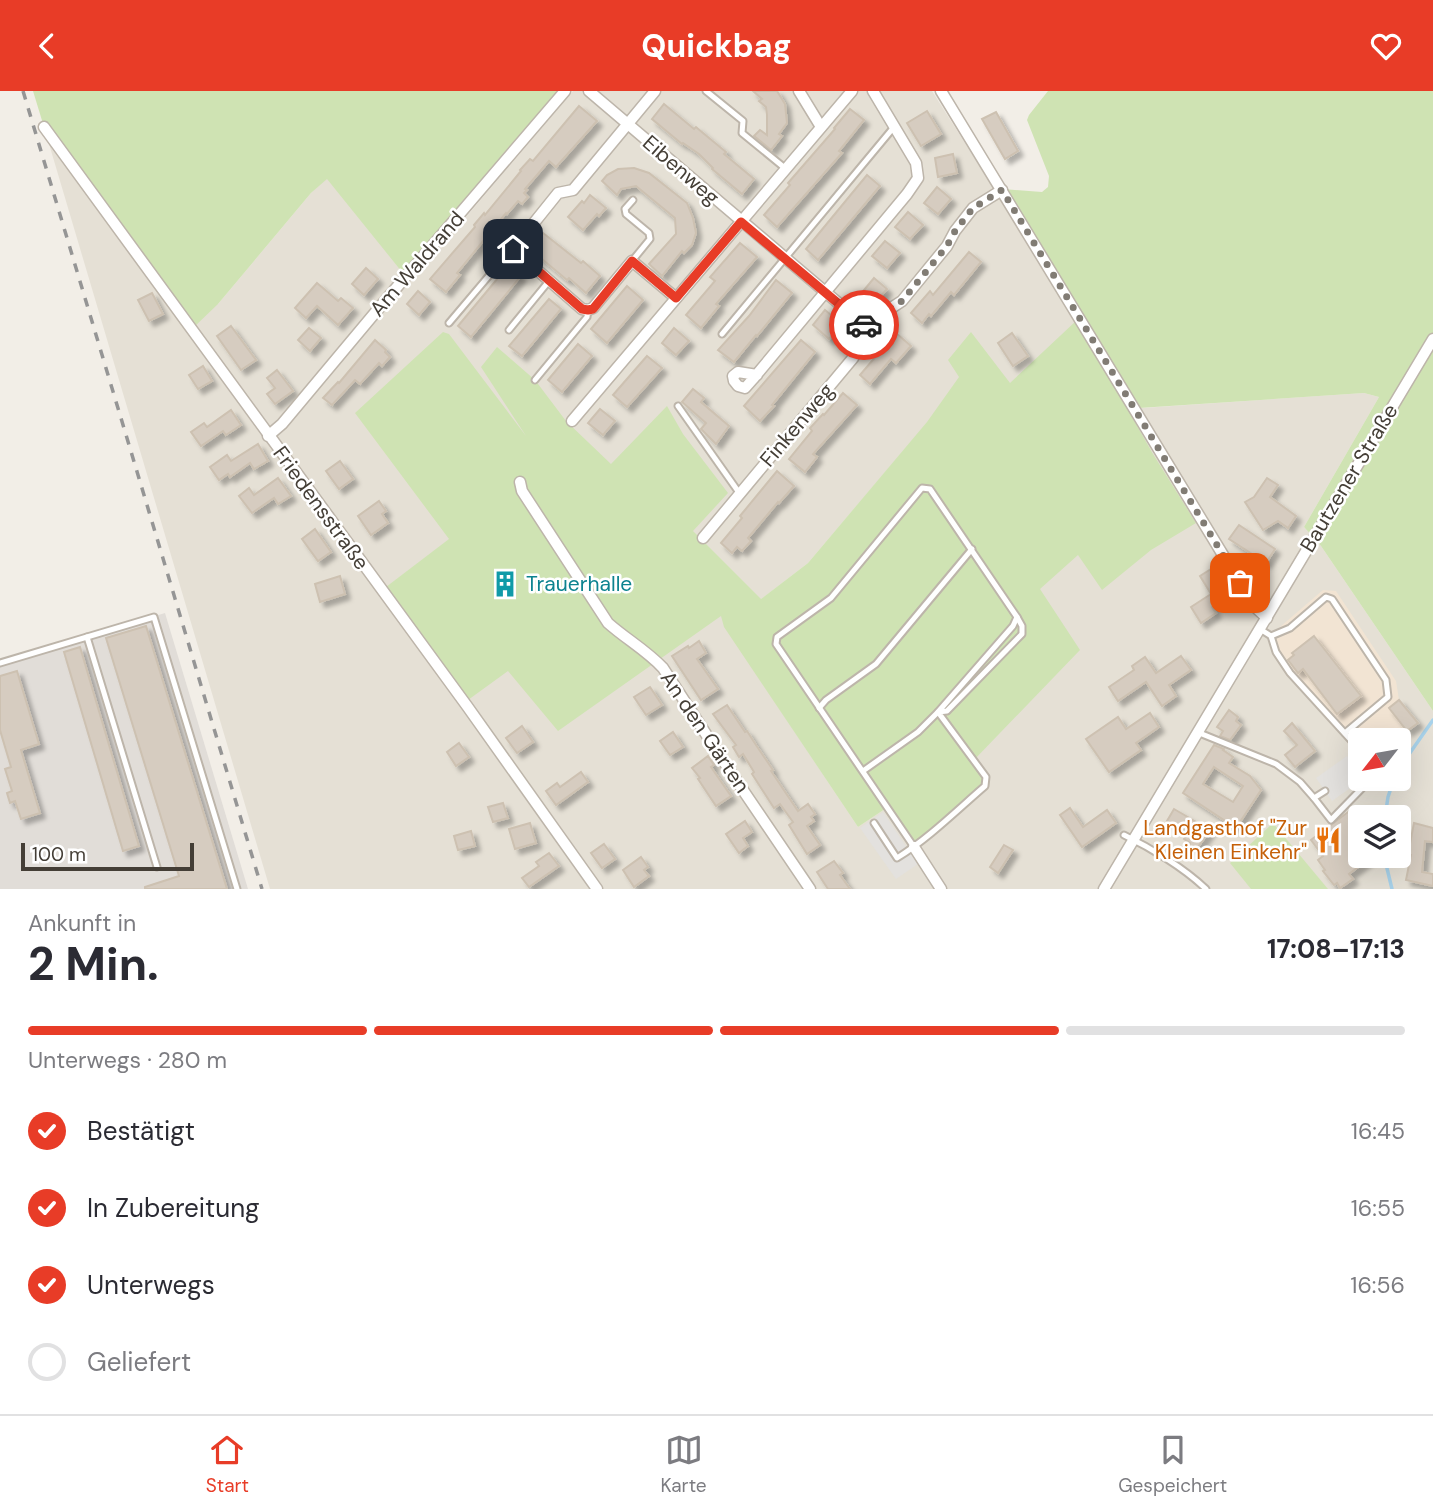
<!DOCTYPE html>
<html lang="de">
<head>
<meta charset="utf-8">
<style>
	body { margin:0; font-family:"DM Sans",sans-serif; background:#f7f7f7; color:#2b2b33; height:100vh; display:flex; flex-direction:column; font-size:26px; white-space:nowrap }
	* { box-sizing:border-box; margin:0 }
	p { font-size:23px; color:#7c7c81 }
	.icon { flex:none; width:38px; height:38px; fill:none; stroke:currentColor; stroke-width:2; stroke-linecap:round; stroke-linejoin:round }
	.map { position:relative; height:798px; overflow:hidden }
	.panel { display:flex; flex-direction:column; background:#fff; flex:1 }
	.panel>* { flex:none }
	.needle { width:46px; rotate:239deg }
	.fabs { position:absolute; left:1348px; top:637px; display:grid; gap:14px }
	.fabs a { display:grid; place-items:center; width:63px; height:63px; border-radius:7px; background:#fff; box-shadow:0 7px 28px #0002; font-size:35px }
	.scale { position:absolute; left:21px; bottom:18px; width:173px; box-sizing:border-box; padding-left:7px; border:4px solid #443e36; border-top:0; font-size:19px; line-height:24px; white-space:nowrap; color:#443e36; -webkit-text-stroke:5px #fff; paint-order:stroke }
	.pin { position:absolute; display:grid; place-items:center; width:60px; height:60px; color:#fff; margin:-30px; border-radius:14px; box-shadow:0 4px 10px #0006 }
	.courier { position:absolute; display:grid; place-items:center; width:70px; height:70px; margin:-35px; border:5px solid #e83c27; border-radius:50%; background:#fff; color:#222; box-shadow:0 2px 9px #0007 }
	.head em { font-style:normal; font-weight:700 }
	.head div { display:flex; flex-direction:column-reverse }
	.head { display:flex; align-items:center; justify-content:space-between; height:119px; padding:0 28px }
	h1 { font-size:46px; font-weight:700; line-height:52px }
	.bar { display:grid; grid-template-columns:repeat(4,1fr); gap:10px 7px; align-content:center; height:84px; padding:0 28px }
	.bar i { height:9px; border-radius:5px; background:#e1e1e2 }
	.bar .on { background:#e83c27 }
	.bar p { grid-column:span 4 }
	ol { padding:0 28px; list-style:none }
	li { display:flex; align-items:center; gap:21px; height:77px }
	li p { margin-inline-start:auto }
	li .icon { padding:7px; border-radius:50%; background:#e83c27; color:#fff; stroke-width:4 }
	li:last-child { color:#7c7c81 }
	li i { width:38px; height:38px; border:4px solid #e1e1e2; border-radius:50% }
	header { display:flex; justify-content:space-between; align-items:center; height:91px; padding:0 28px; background:#e83c27; color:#fff; font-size:32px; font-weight:700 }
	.menu { display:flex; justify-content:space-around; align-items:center; height:98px; border-top:2px solid #e1e1e2; background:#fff; font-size:19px; color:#7c7c81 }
	.menu a { display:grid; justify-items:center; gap:4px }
	.menu .on { color:#e83c27 }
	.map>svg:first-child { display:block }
	.residential { fill:#e5e0d5; fill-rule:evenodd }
	.commercial { fill:#f2e4d3 }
	.industrial { fill:#e1ddd8 }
	.green { fill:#cfe3b3 }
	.parking { fill:#e3e1de }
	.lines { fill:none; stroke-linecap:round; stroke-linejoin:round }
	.stream { stroke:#a8d2ea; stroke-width:3.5 }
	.building { fill:#d6ccc0; stroke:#cdc1b1; stroke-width:2; fill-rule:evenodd; filter:url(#shadow) }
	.lane-casing { stroke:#bdb5aa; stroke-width:9 }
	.street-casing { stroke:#bdb5aa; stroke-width:13 }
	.lane { stroke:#fff; stroke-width:5 }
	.street { stroke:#fff; stroke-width:10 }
	.rail { stroke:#959595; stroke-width:3.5; stroke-dasharray:9 9; stroke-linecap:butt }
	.done { stroke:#817c74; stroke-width:7; stroke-dasharray:0 12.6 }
	.route { stroke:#e83c27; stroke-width:9 }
	.labels { text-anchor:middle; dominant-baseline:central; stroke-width:5; stroke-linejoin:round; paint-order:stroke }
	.street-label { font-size:21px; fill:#443e36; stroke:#fff }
	.culture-label { font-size:21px; fill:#0d838f; stroke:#fff; text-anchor:start }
	.food-label { font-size:21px; fill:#c56008; stroke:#fff; text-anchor:end }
</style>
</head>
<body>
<header><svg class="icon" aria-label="back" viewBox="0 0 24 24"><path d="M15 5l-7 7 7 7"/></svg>Quickbag<svg class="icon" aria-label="heart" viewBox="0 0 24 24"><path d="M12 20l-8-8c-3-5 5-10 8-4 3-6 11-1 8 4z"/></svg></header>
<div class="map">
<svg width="1433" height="798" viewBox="0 0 1433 798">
	<defs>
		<filter id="shadow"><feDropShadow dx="5" dy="5" stdDeviation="2" flood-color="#0004"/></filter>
	</defs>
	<rect width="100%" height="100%" fill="#f2eee7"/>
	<path class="residential" d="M 573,0 L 932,0 L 1077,229 L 1128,318 L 1364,302 L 1379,306 L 1304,436 L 1321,455 L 1433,620 L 1433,798 L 270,798 L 44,36 L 218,213 L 311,102 L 327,87 L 411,191 ZM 927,332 L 973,669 L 888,716 L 858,736 L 725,536 L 808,472 ZM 1360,649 L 1398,649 L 1398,688 L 1360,688 ZM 1360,726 L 1398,726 L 1398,765 L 1360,765 Z"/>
	<path class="commercial" d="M 1323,499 L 1336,500 L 1396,590 L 1399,609 L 1418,632 L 1395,649 L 1360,649 L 1360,667 L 1290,581 L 1278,560 L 1269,552 L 1271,545 L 1280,536 Z"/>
	<path class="industrial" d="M 165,522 L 248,798 L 0,798 L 0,572 Z"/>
	<g class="green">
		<path d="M 33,0 L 565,0 L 402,181 L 327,88 L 311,102 L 218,213 L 192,238 L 44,36 Z"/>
		<path d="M 1048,0 L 1433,0 L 1433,620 L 1321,455 L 1304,436 L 1379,306 L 1364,302 L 1139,317 L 1003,98 L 1042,101 L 1048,96 L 1049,85 L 1027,29 L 1029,24 Z"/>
		<path d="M 1077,229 L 1153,363 L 1196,432 L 1151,459 L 1102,499 L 1078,464 L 1040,498 L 1080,559 L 974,669 L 986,686 L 985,695 L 914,756 L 888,716 L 858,736 L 724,536 L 721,525 L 558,640 L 508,580 L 468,609 L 386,496 L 449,448 L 355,322 L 443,241 L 449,243 L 526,345 L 481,276 L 497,256 L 535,289 L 566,330 L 611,373 L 667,315 L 683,343 L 728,402 L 693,440 L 761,508 L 808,472 L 927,331 L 959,286 L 948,269 L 971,241 L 1010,292 Z"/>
		<path d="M 1273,732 L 1328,798 L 1251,798 L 1230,772 Z"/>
	</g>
	<g class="parking">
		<path d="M 1347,665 L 1360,683 L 1360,688 L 1363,688 L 1332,710 L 1316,687 Z"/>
		<path d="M 883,721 L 918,773 L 896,788 L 860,737 Z"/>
	</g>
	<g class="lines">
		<g class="stream">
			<path d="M 1398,679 L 1433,629"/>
			<path d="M 1385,726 L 1388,706 L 1394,688"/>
			<path d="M 1384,765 L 1392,798"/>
		</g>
	</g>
	<g class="building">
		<path d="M 753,0 L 777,0 L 785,13 L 787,32 L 779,43 L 782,45 L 771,59 L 754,45 L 760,39 L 767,44 L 767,24 L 766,16 L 759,10 L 762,8 Z"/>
		<path d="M 664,13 L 694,38 L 696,36 L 703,42 L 726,61 L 724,63 L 754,88 L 742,103 L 712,78 L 713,77 L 699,63 L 683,52 L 682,53 L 652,28 Z"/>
		<path d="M 579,15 L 597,30 L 556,76 L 549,70 L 525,98 L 527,99 L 524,102 L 528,106 L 522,113 L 518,110 L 507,123 L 506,122 L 457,182 L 460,184 L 446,201 L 430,188 L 475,136 L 474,134 L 484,122 L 485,124 L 521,80 L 520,79 L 530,68 L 533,70 Z"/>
		<path d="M 850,18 L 864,29 L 839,60 L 842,62 L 777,136 L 764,124 L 790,94 L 788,92 L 835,38 L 834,37 Z"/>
		<path d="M 927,20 L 941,43 L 921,55 L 907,32 Z"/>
		<path d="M 996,21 L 1018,60 L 1005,68 L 982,28 Z"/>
		<path d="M 953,63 L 957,82 L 938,86 L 935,67 Z"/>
		<path d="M 634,77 L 649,82 L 687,112 L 693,127 L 696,142 L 692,154 L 684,162 L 682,160 L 662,185 L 649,173 L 676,143 L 675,127 L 636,95 L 621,98 L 617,104 L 602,90 L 607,84 L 618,78 Z"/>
		<path d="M 867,84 L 880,95 L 818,169 L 806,158 Z"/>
		<path d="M 937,96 L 951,108 L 938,123 L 924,112 Z"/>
		<path d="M 590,104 L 606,117 L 599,125 L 597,123 L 583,139 L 568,126 L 582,110 L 584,112 Z"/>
		<path d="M 908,121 L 923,134 L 910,148 L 895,136 Z"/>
		<path d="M 543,142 L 581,172 L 583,170 L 600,185 L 586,202 L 569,187 L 567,189 L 530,158 Z"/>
		<path d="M 885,150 L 900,162 L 887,177 L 872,165 Z"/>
		<path d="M 740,152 L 757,166 L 716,213 L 719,215 L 701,237 L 686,224 L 715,190 L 710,186 Z"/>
		<path d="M 969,161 L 981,171 L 954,204 L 951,201 L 931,225 L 929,223 L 922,232 L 911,222 L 930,200 L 933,204 Z"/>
		<path d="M 508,175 L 521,185 L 471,246 L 458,235 Z"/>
		<path d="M 366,177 L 378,188 L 364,204 L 352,193 Z"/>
		<path d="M 874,187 L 887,198 L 872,215 L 860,204 Z"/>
		<path d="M 776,189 L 792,202 L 757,245 L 756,244 L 734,271 L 718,259 L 749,225 Z"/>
		<path d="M 317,192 L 338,210 L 341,207 L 353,217 L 338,234 L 317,215 L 306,227 L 295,217 Z"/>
		<path d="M 627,195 L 643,209 L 607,252 L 591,238 Z"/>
		<path d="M 418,200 L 430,211 L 419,224 L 407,213 Z"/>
		<path d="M 152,202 L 163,223 L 149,230 L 138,209 Z"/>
		<path d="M 549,208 L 561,218 L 522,265 L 509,255 Z"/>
		<path d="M 825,219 L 842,233 L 829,248 L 813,234 Z"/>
		<path d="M 231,235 L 256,269 L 241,279 L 217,245 Z"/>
		<path d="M 309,237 L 321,247 L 310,260 L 298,249 Z"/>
		<path d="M 674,237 L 689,250 L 676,264 L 662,252 Z"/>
		<path d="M 896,242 L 911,255 L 896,272 L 891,268 L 870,293 L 860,284 Z"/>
		<path d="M 1012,242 L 1028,265 L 1013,275 L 998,252 Z"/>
		<path d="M 375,249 L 386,259 L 385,261 L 390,266 L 382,275 L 379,272 L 360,293 L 355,289 L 332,314 L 323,307 L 338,291 L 339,292 Z"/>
		<path d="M 801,249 L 815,261 L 772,314 L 774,315 L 760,330 L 744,315 Z"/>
		<path d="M 578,253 L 592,265 L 562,301 L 548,289 Z"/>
		<path d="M 647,265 L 662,277 L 627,316 L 613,304 Z"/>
		<path d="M 203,275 L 212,290 L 198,298 L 189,284 Z"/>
		<path d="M 277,279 L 293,300 L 275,313 L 267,303 L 275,297 L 267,287 Z"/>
		<path d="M 693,298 L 704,307 L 701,311 L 729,335 L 716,353 L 701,338 L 706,332 L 682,311 Z"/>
		<path d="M 843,302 L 857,314 L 813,363 L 817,366 L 805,381 L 789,368 L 812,340 L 810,337 L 823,323 L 824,324 Z"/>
		<path d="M 600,318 L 615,330 L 603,344 L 588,332 Z"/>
		<path d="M 231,319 L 241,334 L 226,344 L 223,340 L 201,355 L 191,341 L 204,332 L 207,336 Z"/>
		<path d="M 258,353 L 268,370 L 254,378 L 250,372 L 230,386 L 228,383 L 219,389 L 210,376 L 227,364 L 231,370 Z"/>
		<path d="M 340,370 L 353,388 L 339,398 L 326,380 Z"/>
		<path d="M 777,380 L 794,395 L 779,412 L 778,411 L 748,447 L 751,450 L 742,460 L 737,456 L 732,462 L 721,452 L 742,427 L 740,425 Z"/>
		<path d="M 278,387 L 291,405 L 278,413 L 274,407 L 252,422 L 239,405 L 249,397 L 254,404 Z"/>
		<path d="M 1267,387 L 1278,394 L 1270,406 L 1296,425 L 1288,437 L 1278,430 L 1263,439 L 1245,411 L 1254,406 Z"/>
		<path d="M 379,410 L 386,420 L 382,423 L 388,432 L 371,444 L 358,425 Z"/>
		<path d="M 1239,434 L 1275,458 L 1266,472 L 1229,448 Z"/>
		<path d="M 315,438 L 331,461 L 318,470 L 302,448 Z"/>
		<path d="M 1219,473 L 1236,501 L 1212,516 L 1216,522 L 1201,532 L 1191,516 L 1211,503 L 1200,485 Z"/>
		<path d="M 340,485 L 345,503 L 320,511 L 315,493 Z"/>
		<path d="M 146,535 L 227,798 L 145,798 L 145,796 L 179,785 L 106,547 Z"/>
		<path d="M 1314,545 L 1361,605 L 1337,623 L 1303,578 L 1298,582 L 1288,569 L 1294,564 L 1292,562 Z"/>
		<path d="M 699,550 L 706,562 L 697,568 L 718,598 L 701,609 L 672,565 L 688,555 L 689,557 Z"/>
		<path d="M 80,556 L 139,755 L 123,760 L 64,561 Z"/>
		<path d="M 1181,565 L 1191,579 L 1169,594 L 1176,605 L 1162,615 L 1146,591 L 1118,610 L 1109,596 L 1134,579 L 1132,575 L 1145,566 L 1156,582 Z"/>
		<path d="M 17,580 L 39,653 L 21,659 L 40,722 L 21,728 L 15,710 L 10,712 L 7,702 L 12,700 L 5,678 L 11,676 L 0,639 L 0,585 Z"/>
		<path d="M 650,596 L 662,614 L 646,624 L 634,606 Z"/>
		<path d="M 1399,609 L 1418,632 L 1407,640 L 1389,617 Z"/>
		<path d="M 727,614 L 745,641 L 747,640 L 756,654 L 773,679 L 771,680 L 798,720 L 808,713 L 815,723 L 811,726 L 814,730 L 807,735 L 820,754 L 807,763 L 789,734 L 793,731 L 780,713 L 774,717 L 752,683 L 754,681 L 743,663 L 739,666 L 733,656 L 736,654 L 713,623 Z"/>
		<path d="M 1229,619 L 1238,626 L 1236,630 L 1241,634 L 1230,649 L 1220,645 L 1223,640 L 1217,636 Z"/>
		<path d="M 1150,622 L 1159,636 L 1136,652 L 1141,659 L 1109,681 L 1086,648 L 1118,626 L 1126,638 Z"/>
		<path d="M 1292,632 L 1315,660 L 1295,676 L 1285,664 L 1297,654 L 1284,640 Z"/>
		<path d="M 522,635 L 533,651 L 517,662 L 506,647 Z"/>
		<path d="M 673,641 L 683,656 L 670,664 L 660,650 Z"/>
		<path d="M 459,652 L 469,666 L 456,675 L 447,661 Z"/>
		<path d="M 1214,654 L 1224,658 L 1223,659 L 1233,666 L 1229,672 L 1250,685 L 1261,699 L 1236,737 L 1183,702 ZM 1214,676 L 1243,695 L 1233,711 L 1203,693 Z"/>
		<path d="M 708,665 L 714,674 L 711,676 L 731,705 L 716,715 L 698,688 L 700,687 L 692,677 Z"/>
		<path d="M 581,681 L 588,691 L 556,714 L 546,700 L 557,692 L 560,696 Z"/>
		<path d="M 503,712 L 508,727 L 493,731 L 488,716 Z"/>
		<path d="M 1070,717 L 1083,736 L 1107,719 L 1116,732 L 1082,756 L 1060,724 Z"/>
		<path d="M 1174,718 L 1210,739 L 1196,759 L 1189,754 L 1190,752 L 1184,748 L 1187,743 L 1167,730 Z"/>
		<path d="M 1352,718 L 1357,724 L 1360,722 L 1360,738 L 1352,744 L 1360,753 L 1360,765 L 1373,765 L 1349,783 L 1353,788 L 1340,797 L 1337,792 L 1334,794 L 1323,780 L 1325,779 L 1318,769 L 1323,765 L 1311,749 Z"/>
		<path d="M 745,730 L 752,741 L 743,747 L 748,755 L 739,762 L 726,743 Z"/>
		<path d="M 530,732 L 536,752 L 515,758 L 509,738 Z"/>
		<path d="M 1414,732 L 1433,737 L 1433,751 L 1425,750 L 1422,781 L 1433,783 L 1433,795 L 1406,789 L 1411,764 L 1408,763 Z"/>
		<path d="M 471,740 L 475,755 L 458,759 L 454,745 Z"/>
		<path d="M 604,753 L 615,768 L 602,777 L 591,762 Z"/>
		<path d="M 1004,754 L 1013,759 L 998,782 L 990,776 Z"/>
		<path d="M 549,762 L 559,775 L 529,796 L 522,787 L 539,775 L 536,771 Z"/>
		<path d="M 641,766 L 648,776 L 644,779 L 649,785 L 634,796 L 623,779 Z"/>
		<path d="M 834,770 L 843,782 L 840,784 L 850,798 L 828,798 L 817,781 Z"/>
	</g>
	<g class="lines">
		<g class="lane-casing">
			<g id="lane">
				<path d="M 706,0 L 743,30 L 742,42 L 786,78"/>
				<path d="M 632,170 L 650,148 L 649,142 L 626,123 L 625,118 L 633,109"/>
				<path d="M 449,232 L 509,161 L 513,158"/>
				<path d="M 509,239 L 549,190"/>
				<path d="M 722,243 L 894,36"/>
				<path d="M 535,289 L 587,226 L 588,219"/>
				<path d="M 678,315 L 740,403"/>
				<path d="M 1260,538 L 1271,545 L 1276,561 L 1290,582 L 1360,659"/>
				<path d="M 1271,545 L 1290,537 L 1326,506 L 1332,508 L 1386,589 L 1388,606 L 1345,642"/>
				<path d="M 87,546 L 154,526 L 237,798"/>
				<path d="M 0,572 L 87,546 L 157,776"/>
				<path d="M 819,617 L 826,609 L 876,573 L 972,458"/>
				<path d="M 1197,641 L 1276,673 L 1300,691 L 1314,707"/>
				<path d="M 863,680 L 918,641 L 938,621 L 1013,535 L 1017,526"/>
				<path d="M 1359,683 L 1360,683"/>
				<path d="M 1325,700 L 1314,707 L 1331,729 L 1371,688"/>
				<path d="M 874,732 L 897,767 C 929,747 956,720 985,695 L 986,686 L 938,621 L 947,620 L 1022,543 L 1022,535 L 1017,526 L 930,398 L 922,397 L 831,507 L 777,546 L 776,553 L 914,756"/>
				<path d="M 1124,744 C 1151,757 1184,777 1206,798"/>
			</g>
		</g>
		<g class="street-casing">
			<g id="street">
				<path d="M 589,0 L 870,239"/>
				<path d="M 655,0 L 573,99 L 558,102 L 513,158 L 582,218 L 588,219 L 593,217 L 632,170 L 676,207"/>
				<path d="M 799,0 L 821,36"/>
				<path d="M 941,0 L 1254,515 L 1267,527"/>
				<path d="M 44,36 L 467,615 L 597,798"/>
				<path d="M 757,284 L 738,281 L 733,285 L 734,290 L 738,295 L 745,297 L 753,288 L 907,103 L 918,87 L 916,72 L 873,0"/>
				<path d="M 572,330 L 852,0"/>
				<path d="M 268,345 L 282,333 L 379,217 L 565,0"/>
				<path d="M 520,391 L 522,400 L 608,532 C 626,548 646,559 663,577 L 730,680 L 810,798"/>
				<path d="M 703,447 L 853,267 L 860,253 L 870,239 L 888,219 L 902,210 L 947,155 L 955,140 L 973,117 L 1002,99"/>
				<path d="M 914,756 L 941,798"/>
				<path d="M 1104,798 L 1433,248"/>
			</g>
		</g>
		<use href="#lane" class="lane"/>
		<use href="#street" class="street"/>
		<path class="rail" d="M 23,0 L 262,798"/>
	</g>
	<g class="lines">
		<path class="done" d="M 864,234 L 870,239 L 888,219 L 902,210 L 947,155 L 955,140 L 973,117 L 1002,99 L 1240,492"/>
		<path class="route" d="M 513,158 L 582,218 L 588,219 L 593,218 L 632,170 L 676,207 L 741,131 L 864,234"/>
	</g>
	<defs>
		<g id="building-bare" transform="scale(2.1)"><path d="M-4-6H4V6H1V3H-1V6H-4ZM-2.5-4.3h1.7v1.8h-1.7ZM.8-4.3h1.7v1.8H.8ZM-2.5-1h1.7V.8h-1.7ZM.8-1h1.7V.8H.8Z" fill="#0f9aa8" stroke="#fff" stroke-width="2.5" paint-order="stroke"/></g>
		<g id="restaurant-bare" transform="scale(2.1)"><path d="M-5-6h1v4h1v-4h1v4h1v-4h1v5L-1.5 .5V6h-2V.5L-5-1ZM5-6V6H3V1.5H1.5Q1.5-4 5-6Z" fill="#e8710a" stroke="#fff" stroke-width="2.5" paint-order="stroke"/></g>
	</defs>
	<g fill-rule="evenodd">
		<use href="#building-bare" x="505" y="493"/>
		<use href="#restaurant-bare" x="1328" y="749"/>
	</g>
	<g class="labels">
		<g class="street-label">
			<text transform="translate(681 79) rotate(41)">Eibenweg</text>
			<text transform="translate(417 173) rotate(-49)">Am Waldrand</text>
			<text transform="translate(797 334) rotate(-50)">Finkenweg</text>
			<text transform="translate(1349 387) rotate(-59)">Bautzener Straße</text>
			<text transform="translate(321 417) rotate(54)">Friedensstraße</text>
			<text transform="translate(705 641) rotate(56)">An den Gärten</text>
		</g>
		<g class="culture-label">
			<text x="526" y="493">Trauerhalle</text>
		</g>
		<g class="food-label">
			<text x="1307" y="737">Landgasthof "Zur<tspan x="1307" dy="24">Kleinen Einkehr"</tspan></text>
		</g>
	</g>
</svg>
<div class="fabs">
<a><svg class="needle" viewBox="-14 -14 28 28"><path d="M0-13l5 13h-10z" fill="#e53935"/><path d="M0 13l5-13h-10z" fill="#7c7c81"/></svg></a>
<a><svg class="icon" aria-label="layers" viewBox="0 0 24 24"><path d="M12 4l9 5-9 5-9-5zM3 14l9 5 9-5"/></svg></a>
</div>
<div class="scale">100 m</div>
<div class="pin" style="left:1240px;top:492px;background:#ea580c"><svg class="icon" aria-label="bag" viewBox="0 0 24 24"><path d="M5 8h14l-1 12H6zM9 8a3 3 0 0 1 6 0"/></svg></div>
<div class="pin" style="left:513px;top:158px;background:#1f2937"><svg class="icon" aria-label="home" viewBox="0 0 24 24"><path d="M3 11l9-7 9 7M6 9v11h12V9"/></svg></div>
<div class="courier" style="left:864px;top:234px"><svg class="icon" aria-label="car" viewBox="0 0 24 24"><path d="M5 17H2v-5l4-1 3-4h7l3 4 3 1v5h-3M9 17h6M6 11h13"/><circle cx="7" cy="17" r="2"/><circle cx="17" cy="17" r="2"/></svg></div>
</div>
<section class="panel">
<div class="head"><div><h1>2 Min.</h1><p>Ankunft in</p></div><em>17:08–17:13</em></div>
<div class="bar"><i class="on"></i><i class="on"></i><i class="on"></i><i></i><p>Unterwegs · 280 m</p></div>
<ol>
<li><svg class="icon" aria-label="check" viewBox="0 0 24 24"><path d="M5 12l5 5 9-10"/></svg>Bestätigt<p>16:45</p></li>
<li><svg class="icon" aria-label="check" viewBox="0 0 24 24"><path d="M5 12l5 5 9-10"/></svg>In Zubereitung<p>16:55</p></li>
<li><svg class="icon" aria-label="check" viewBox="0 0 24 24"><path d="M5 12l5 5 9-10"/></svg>Unterwegs<p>16:56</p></li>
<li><i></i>Geliefert</li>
</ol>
</section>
<nav class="menu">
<a class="on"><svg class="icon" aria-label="home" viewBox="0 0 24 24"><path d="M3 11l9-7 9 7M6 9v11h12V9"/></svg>Start</a>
<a><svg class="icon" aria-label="map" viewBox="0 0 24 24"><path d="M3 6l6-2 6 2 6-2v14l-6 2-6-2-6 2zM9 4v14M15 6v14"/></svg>Karte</a>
<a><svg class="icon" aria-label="saved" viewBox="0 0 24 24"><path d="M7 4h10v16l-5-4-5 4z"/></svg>Gespeichert</a>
</nav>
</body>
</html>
